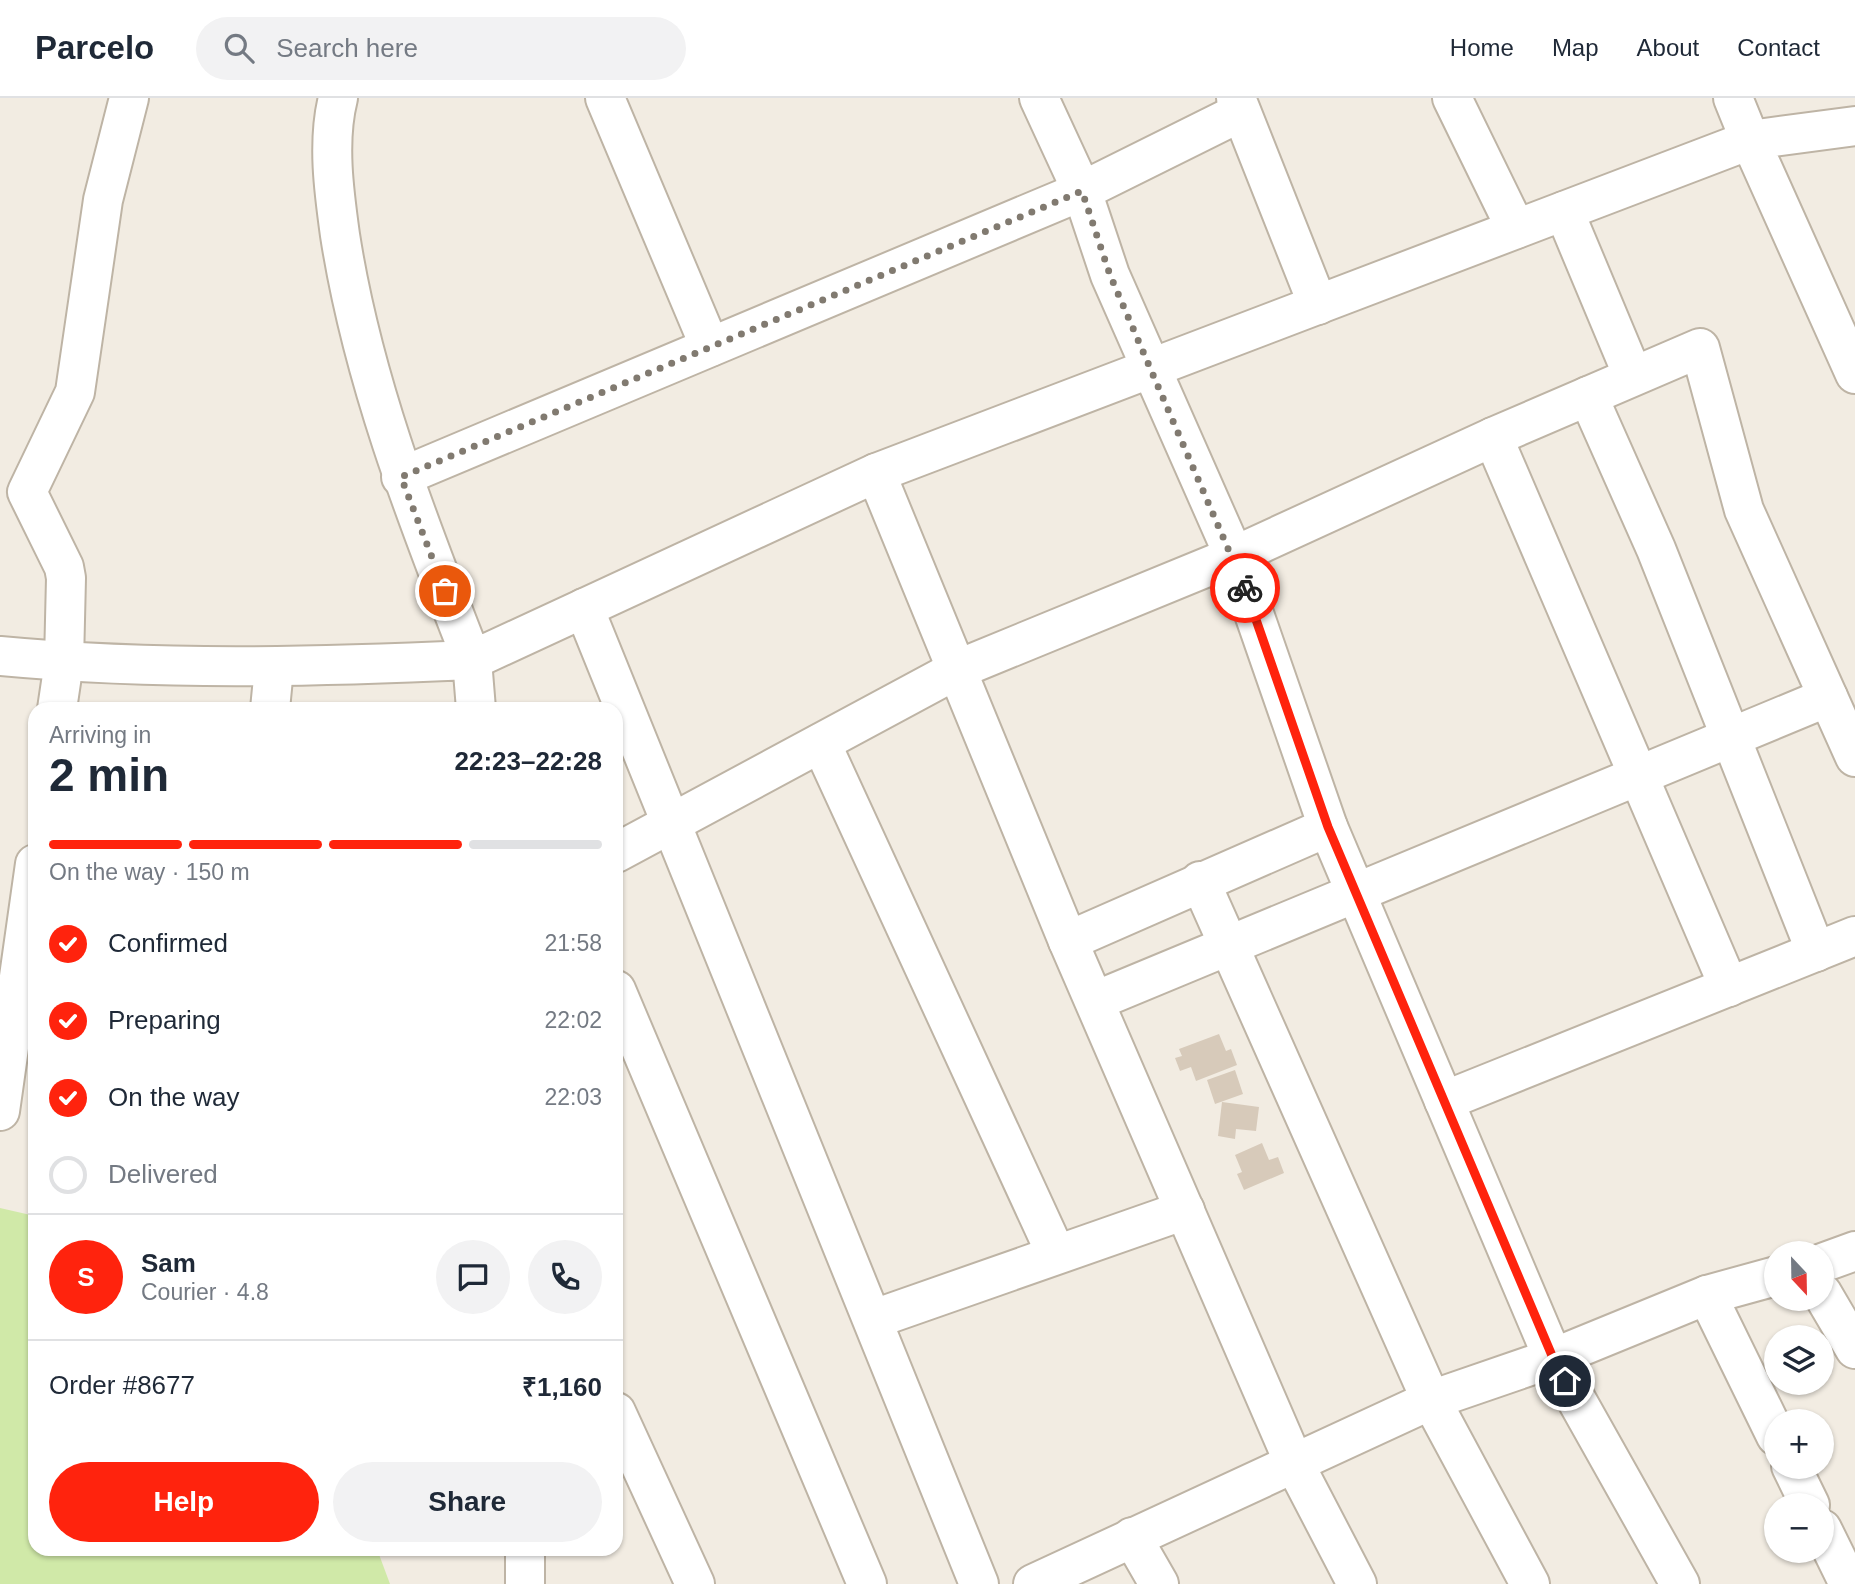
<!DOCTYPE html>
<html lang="en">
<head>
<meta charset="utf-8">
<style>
	body { margin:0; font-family:Arial,sans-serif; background:#f2f2f3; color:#1f2937; height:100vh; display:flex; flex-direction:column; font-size:26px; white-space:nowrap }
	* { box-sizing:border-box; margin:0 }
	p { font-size:23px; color:#747a83 }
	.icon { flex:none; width:38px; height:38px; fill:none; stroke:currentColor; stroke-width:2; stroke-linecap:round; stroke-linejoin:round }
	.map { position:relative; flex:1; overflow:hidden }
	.side { position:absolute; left:28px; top:604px; width:595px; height:854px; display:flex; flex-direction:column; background:#fff; border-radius:21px; box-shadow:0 2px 5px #0004 }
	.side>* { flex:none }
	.needle { width:46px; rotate:158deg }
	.fabs { position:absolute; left:1764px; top:1143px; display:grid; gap:14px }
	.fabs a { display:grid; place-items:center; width:70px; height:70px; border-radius:50%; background:#fff; box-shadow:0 2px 5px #0004; font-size:35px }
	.pin { position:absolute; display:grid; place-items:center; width:60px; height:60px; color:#fff; margin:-30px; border:4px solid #fff; border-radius:50%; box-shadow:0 2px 7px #0007 }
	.courier { position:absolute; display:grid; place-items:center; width:70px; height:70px; margin:-35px; border:5px solid #ff230d; border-radius:50%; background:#fff; color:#222; box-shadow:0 2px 9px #0007 }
	.summary em { font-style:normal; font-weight:600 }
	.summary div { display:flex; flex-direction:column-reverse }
	.summary { display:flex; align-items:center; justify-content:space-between; height:119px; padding:0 21px }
	h1 { font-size:46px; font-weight:600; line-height:52px }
	.bar { display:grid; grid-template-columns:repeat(4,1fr); gap:10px 7px; align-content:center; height:84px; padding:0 21px }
	.bar i { height:9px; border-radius:5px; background:#e0e1e3 }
	.bar .on { background:#ff230d }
	.bar p { grid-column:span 4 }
	.line { display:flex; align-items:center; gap:18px; padding:0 21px; border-top:2px solid #e0e1e3 }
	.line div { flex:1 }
	.round { display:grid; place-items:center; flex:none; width:74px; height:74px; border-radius:37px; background:#f2f2f3 }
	ol { padding:0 21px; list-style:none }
	li { display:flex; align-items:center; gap:21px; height:77px }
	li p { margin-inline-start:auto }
	li .icon { padding:7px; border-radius:50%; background:#ff230d; color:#fff; stroke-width:4 }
	li:last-child { color:#747a83 }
	li i { width:38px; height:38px; border:4px solid #e0e1e3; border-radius:50% }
	.action { display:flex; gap:14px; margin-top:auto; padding:14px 21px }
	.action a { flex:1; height:80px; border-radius:42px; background:#ff230d; color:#fff; font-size:28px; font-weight:600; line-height:80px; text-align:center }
	.action a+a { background:#f2f2f3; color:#1f2937 }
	header { display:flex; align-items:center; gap:42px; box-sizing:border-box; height:98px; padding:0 35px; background:#fff; border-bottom:2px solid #e0e1e3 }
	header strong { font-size:33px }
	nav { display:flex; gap:38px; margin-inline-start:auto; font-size:24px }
	.search { width:490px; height:63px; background:#f2f2f3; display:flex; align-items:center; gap:18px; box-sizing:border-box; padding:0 24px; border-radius:38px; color:#747a83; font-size:26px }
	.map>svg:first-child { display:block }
	.green { fill:#d0e9a8 }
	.building { fill:#d7caba }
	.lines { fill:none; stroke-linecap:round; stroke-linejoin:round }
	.street-casing { stroke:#beb4a5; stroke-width:42 }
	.street { stroke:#fff; stroke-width:38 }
	.done { stroke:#817a70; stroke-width:7; stroke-dasharray:0 12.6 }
	.route { stroke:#ff230d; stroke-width:9 }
</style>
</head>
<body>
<header>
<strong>Parcelo</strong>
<div class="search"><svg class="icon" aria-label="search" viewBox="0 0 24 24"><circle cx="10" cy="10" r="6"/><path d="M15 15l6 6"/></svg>Search here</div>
<nav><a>Home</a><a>Map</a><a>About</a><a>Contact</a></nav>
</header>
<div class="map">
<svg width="1855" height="1486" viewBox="0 0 1855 1486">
	<rect width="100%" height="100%" fill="#f2ece2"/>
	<path class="green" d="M 0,1110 L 35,1118 L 35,1451 L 377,1451 L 390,1486 L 0,1486 Z"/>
	<g class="building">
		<path d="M 1219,936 L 1226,953 L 1231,951 L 1237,967 L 1196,983 L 1191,969 L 1180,973 L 1175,960 L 1182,958 L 1179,951 Z"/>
		<path d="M 1235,972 L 1243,996 L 1215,1006 L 1207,982 Z"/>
		<path d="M 1222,1004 L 1259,1009 L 1256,1033 L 1236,1031 L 1235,1041 L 1218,1038 Z"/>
		<path d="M 1262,1045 L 1269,1062 L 1278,1059 L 1284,1075 L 1244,1092 L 1237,1076 L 1242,1074 L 1235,1057 Z"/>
	</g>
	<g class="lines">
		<g class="street-casing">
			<g id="street">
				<path d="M 338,0 C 327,43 334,94 340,137 C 363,285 418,423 472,562 L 876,375 L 1750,42 L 1733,0"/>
				<path d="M 605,0 L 710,249"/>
				<path d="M 1039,0 L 1082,93 L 1110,177 L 1234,458 L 1328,729 L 1553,1260 L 1680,1486"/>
				<path d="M 1236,0 L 1318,207"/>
				<path d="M 1452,0 L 1516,131"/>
				<path d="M 1855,28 L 1750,42 L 1855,276"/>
				<path d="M 1564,113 L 1633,278"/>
				<path d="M 1588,298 L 1656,451 L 1816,854"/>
				<path d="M 1493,339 L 1729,889"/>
				<path d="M 876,375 L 1068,843 L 1294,1365 L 1357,1486"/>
				<path d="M 401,379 L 1082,93 L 1241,14"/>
				<path d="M 584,510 L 979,1486"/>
				<path d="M 0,558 C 158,573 314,569 472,562 L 476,611"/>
				<path d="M 57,611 L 64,564 L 66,480 L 64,469 L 27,394 L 75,294 L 103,102 L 129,0"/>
				<path d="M 270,611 L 274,570"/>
				<path d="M 821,645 L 1056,1156"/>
				<path d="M 616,755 L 956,572 L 1234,458 L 1493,339 L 1700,250 L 1744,412 L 1855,659"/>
				<path d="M 1200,783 L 1431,1302 L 1530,1486"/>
				<path d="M 1068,843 L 1328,729"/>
				<path d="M 616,892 L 867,1486"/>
				<path d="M 1095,903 L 1828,599"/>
				<path d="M 1444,1003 L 1855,838"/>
				<path d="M 0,1013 L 35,766"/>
				<path d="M 1822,1165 L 1855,1153"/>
				<path d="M 1822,1195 L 1855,1251"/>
				<path d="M 1707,1197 L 1776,1338"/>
				<path d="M 874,1221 L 1185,1112"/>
				<path d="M 616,1314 L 695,1486"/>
				<path d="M 1791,1368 L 1810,1407"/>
				<path d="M 1822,1431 L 1849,1486"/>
				<path d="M 1132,1439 L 1159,1486"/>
				<path d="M 525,1451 L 525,1486"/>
				<path d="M 1033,1486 L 1431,1302 L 1553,1260 L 1707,1197 L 1776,1178"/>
			</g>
		</g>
		<use href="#street" class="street"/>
	</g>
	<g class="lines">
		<path class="done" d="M 445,493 L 401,379 L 1082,93 L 1110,177 L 1245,490"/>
		<path class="route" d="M 1245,490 L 1328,729 L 1553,1260 L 1565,1283"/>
	</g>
</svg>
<div class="fabs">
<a><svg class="needle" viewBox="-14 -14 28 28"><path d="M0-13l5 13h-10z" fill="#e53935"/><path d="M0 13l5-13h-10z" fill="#747a83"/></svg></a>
<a><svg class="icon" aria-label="layers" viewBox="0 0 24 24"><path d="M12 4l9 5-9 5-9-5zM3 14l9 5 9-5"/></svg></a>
<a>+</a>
<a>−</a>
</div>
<div class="pin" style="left:445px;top:493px;background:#ea580c"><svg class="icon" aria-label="bag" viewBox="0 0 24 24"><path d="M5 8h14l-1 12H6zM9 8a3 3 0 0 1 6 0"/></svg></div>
<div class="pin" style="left:1565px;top:1283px;background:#1f2937"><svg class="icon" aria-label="home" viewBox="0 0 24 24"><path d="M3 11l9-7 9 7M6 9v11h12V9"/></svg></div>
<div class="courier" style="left:1245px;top:490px"><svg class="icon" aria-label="bike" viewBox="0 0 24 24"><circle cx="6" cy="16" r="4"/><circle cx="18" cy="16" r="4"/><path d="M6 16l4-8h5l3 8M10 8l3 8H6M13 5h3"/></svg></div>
<section class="side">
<div class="summary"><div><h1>2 min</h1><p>Arriving in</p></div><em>22:23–22:28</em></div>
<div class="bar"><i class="on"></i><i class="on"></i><i class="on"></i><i></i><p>On the way · 150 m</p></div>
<ol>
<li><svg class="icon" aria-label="check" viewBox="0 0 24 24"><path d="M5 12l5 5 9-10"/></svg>Confirmed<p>21:58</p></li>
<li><svg class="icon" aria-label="check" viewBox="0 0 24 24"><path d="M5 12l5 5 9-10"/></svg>Preparing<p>22:02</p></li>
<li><svg class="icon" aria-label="check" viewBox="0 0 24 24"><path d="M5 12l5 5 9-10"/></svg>On the way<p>22:03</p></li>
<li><i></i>Delivered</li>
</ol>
<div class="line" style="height:126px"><b class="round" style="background:#ff230d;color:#fff">S</b><div><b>Sam</b><p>Courier · 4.8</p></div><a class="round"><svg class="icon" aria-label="chat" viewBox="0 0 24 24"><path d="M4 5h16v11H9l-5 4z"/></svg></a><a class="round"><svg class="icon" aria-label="phone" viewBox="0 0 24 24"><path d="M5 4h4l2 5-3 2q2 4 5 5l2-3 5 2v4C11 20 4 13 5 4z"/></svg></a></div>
<div class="line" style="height:91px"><div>Order #8677</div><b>₹1,160</b></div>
<div class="action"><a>Help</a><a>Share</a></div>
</section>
</div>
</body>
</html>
